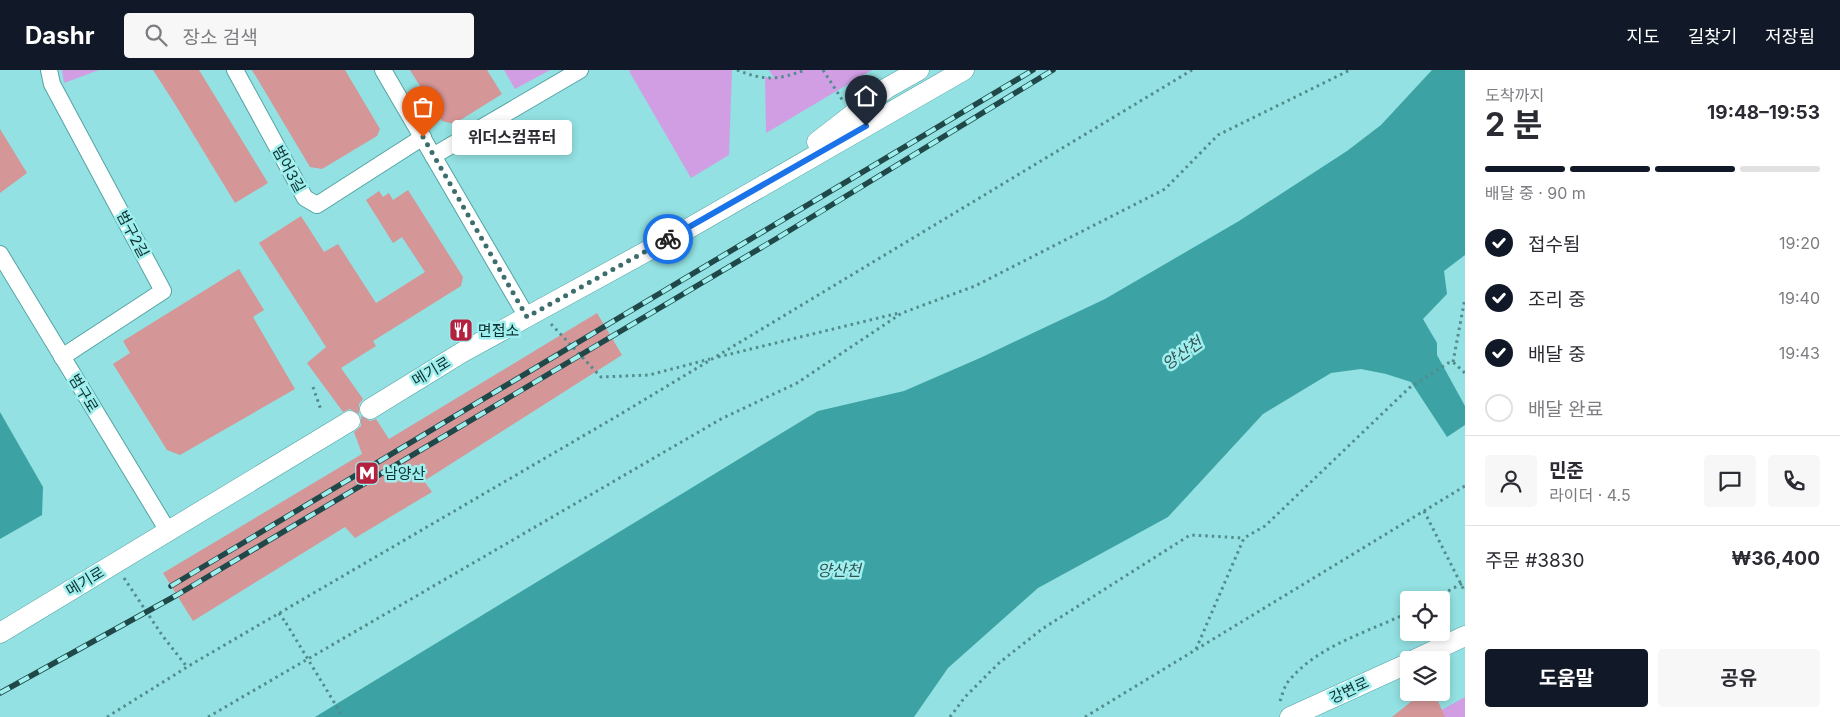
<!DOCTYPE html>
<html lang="ko">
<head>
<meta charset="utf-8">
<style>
	body { margin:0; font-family:Inter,"Noto Sans KR",sans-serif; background:#f7f7f7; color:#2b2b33; height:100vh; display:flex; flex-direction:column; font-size:19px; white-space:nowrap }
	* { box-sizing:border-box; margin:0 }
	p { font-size:16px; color:#7c7c81 }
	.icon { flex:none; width:28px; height:28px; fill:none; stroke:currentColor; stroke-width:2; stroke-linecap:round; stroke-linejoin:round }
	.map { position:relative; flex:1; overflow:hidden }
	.side { display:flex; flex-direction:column; background:#fff; width:375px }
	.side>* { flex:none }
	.buttons { position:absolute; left:1400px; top:521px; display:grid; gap:10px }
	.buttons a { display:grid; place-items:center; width:50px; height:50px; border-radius:5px; background:#fff; box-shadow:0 2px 8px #0003; font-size:25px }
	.pin { position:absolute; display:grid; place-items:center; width:42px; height:42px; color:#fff; margin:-51px -21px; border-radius:50% 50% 50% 0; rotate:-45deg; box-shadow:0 0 5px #0007 }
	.pin .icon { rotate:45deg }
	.courier { position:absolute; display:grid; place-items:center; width:50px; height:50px; margin:-25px; border:4px solid #1a73e8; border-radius:50%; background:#fff; color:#222; box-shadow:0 1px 6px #0007 }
	.bubble { position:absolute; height:35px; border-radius:5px; background:#fff; box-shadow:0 2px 8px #0003; font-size:16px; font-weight:700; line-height:35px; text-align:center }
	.overview em { font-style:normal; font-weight:700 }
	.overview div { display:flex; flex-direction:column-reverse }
	.overview { display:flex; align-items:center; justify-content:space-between; height:85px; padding:0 20px }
	h1 { font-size:32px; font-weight:700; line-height:38px }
	.bar { display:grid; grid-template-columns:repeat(4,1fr); gap:8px 5px; align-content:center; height:60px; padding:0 20px }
	.bar i { height:6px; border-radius:4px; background:#e1e1e2 }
	.bar .selected { background:#111827 }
	.bar p { grid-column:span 4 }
	.line { display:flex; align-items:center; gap:12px; padding:0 20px; border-top:1px solid #e1e1e2 }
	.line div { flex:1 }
	.round { display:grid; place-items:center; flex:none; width:52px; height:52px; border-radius:5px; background:#f7f7f7 }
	ol { padding:0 20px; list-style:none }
	li { display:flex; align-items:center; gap:15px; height:55px }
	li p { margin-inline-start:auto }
	li .icon { padding:5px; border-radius:50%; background:#111827; color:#fff; stroke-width:4 }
	li:last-child { color:#7c7c81 }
	li i { width:28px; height:28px; border:2px solid #e1e1e2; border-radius:50% }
	.action { display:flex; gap:10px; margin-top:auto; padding:10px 20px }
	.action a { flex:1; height:58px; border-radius:5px; background:#111827; color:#fff; font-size:20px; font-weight:700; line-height:58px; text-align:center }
	.action a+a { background:#f7f7f7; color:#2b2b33 }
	header { display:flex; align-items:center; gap:30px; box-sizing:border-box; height:70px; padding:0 25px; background:#111827; color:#fff }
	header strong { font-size:24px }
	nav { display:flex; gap:28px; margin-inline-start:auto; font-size:18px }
	.search { width:350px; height:45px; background:#f7f7f7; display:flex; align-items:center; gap:12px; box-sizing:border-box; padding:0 18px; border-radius:5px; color:#7c7c81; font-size:19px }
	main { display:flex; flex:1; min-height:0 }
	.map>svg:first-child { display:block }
	.green { fill:#d19ee4 }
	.water { fill:#3ca2a4 }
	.building { fill:#d59698 }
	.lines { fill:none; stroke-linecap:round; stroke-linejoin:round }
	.minor-casing { stroke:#55a3a4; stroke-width:18 }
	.tertiary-casing { stroke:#55a3a4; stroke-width:21 }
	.path { stroke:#538c8d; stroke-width:3; stroke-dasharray:2.5 4; stroke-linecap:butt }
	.minor { stroke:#fff; stroke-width:16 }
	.tertiary { stroke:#fff; stroke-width:20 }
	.rail-casing { stroke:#204848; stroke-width:5.5 }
	.rail { stroke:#a0efef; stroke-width:4; stroke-dasharray:11; stroke-linecap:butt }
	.path-bridge { stroke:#538c8d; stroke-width:3; stroke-dasharray:2.5 4; stroke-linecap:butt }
	.done { stroke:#3d6e6e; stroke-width:5; stroke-dasharray:0 9 }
	.route { stroke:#1a73e8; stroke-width:6 }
	.labels { text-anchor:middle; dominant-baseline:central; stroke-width:5; stroke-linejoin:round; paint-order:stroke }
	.street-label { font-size:15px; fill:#0e3030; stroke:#a0efef }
	.poi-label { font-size:15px; fill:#0e3030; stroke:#a0efef; text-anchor:start }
	.water-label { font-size:16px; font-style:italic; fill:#345353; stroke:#a0efef }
</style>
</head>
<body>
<header>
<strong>Dashr</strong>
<div class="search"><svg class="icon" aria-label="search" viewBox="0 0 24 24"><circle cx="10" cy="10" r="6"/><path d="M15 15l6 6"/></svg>장소 검색</div>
<nav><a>지도</a><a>길찾기</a><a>저장됨</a></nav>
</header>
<main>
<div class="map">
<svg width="1465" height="647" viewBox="0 0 1465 647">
	<rect width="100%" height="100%" fill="#93e1e2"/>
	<g class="green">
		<path d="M 62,0 L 99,0 L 64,13 Z"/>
		<path d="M 504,0 L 550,0 L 515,19 Z"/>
		<path d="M 630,0 L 732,0 L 729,85 L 691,108 L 629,1 Z"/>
		<path d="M 769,0 L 872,0 L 766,63 L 765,7 L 774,8 Z"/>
		<path d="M 1465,627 L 1465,647 L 1429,647 Z"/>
	</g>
	<g class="water">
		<path d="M 1432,0 L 1465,0 L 1465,185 L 1444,201 L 1447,224 L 1423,249 L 1437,273 L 1437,285 L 1465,336 L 1465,355 L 1447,367 L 1411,312 L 1386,304 L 1361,299 L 1331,303 L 1263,344 L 1168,447 L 1038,518 L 948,598 L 914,647 L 315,647 L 818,341 L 904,321 L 980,288 L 1105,229 L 1239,151 L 1347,81 L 1381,55 Z"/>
		<path d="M 0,342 L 43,417 L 42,445 L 0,469 Z"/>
	</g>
	<g class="building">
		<path d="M 153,0 L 199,0 L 268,113 L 235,133 L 173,31 Z"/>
		<path d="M 252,0 L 345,0 L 380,59 L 377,66 L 322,99 L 310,97 Z"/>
		<path d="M 410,0 L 487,0 L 502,24 L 454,54 L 442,51 Z"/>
		<path d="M 0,59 L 27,103 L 0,123 Z"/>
		<path d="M 408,120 L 463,207 L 461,216 L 373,271 L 376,276 L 341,298 L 363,329 L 359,334 L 359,344 L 350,339 L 343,342 L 307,293 L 326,277 L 259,173 L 301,146 L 324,182 L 338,174 L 376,233 L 425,202 L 402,167 L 393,173 L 366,130 L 379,121 L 383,127 L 389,123 L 393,130 Z"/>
		<path d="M 239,199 L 264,240 L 253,247 L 295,319 L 180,385 L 167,380 L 113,294 L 130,283 L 123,271 Z"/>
		<path d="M 597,243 L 622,285 L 424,411 L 432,422 L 355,468 L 345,457 L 193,551 L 163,503 L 362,384 L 354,362 L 361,356 L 361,346 L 370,351 L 376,349 L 389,369 Z"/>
		<path d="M 1423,622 L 1434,622 L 1445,647 L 1392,647 Z"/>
	</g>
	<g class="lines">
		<g class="minor-casing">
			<g id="minor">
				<path d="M 49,0 L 52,14 L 163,221 L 62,287"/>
				<path d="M 235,0 L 305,128 L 317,135 L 423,67"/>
				<path d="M 383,0 L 527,247"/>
				<path d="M 433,86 L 580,0"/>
				<path d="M 0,184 L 168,461"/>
			</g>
		</g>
		<g class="tertiary-casing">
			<g id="tertiary">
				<path d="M 817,72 L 887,18 L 919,0"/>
				<path d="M 370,339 L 461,283 L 691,157 L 964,0"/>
				<path d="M 0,563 L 350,351"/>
				<path d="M 1414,590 L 1465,566"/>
				<path d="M 1290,647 L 1409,593"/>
			</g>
		</g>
		<g class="path">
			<path d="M 737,0 C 764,11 778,10 805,0"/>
			<path d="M 823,0 L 843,31"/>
			<path d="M 551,254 L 601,307 L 649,305 L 710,289"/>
			<path d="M 718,287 L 899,243"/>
			<path d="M 1453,292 L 1465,228"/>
			<path d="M 313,317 L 321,340"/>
			<path d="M 1424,441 L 1465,522"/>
			<path d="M 124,508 L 162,565 L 187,597"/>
			<path d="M 1431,530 L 1465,512"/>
			<path d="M 279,543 L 286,553"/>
			<path d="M 1196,579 L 1244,468 L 1265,456 L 1409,318 L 1448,293 L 1453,292 L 1465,303"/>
			<path d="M 1280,631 C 1282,625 1284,618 1287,613 C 1317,575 1367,563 1409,542"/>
			<path d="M 107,647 L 192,594 L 619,345 L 1192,0"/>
			<path d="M 208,647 L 721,349 L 797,313 L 902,243 L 975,216 L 1165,119 L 1218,65 L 1350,0"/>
			<path d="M 950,647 L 965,627 L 999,593 L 1042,559 L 1190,465 L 1244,468"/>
			<path d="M 1085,647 L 1465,416"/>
		</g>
		<use href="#minor" class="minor"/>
		<use href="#tertiary" class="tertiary"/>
		<g class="rail-casing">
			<g id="rail">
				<path d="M 171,516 L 1033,0"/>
				<path d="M 0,623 L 177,525 L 774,170 L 1053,0"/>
			</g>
		</g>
		<use href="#rail" class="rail"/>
		<path class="path-bridge" d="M 286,553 L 343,647"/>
	</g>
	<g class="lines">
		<path class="done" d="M 423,67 L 527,247 L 668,169"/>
		<path class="route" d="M 668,169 L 866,56"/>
	</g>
	<defs>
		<g id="restaurant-square" transform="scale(1.25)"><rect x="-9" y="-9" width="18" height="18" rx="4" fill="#b4213e" stroke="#a0efef"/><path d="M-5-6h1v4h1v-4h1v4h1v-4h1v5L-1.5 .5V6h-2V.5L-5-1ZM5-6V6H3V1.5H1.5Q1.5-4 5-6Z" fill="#fff"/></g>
		<g id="metro-square" transform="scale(1.25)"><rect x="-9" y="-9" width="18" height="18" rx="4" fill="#b4213e" stroke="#a0efef"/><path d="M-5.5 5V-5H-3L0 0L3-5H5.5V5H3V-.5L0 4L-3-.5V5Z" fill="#fff"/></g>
	</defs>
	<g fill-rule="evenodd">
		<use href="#restaurant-square" x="461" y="260"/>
		<use href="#metro-square" x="367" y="403"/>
	</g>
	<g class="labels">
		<g class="street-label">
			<text transform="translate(289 99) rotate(61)">범어3길</text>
			<text transform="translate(133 164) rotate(62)">범구2길</text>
			<text transform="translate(431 301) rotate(-31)">메기로</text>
			<text transform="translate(84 323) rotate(59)">범구로</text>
			<text transform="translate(85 511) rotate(-31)">메기로</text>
			<text transform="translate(1349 620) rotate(-25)">강변로</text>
		</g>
		<g class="poi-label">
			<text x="478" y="260">면접소</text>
			<text x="384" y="403">남양산</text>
		</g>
		<g class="water-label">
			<text transform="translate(1182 283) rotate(-35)">양산천</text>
			<text x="839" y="500">양산천</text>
		</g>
	</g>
</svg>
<div class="buttons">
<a><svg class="icon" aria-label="locate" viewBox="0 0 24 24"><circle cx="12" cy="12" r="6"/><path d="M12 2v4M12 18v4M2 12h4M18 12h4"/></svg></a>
<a><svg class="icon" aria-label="layers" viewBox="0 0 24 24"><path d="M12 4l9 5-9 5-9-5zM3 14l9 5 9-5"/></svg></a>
</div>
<div class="pin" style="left:423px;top:67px;background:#ea580c"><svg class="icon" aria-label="bag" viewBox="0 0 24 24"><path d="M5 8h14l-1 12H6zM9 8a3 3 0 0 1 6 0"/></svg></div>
<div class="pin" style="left:866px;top:56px;background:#1f2937"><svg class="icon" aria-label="home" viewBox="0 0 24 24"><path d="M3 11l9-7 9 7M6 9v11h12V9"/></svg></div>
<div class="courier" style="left:668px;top:169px"><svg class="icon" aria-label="bike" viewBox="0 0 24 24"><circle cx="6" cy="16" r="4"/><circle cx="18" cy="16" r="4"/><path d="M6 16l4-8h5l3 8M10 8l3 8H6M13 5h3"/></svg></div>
<div class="bubble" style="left:452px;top:50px;width:120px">위더스컴퓨터</div>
</div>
<section class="side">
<div class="overview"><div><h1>2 분</h1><p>도착까지</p></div><em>19:48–19:53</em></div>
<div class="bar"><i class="selected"></i><i class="selected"></i><i class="selected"></i><i></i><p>배달 중 · 90 m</p></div>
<ol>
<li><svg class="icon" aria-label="check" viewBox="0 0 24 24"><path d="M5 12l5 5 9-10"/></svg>접수됨<p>19:20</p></li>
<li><svg class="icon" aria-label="check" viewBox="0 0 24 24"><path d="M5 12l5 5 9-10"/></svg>조리 중<p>19:40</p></li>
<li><svg class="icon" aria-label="check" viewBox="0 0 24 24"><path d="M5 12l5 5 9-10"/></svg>배달 중<p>19:43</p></li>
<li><i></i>배달 완료</li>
</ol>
<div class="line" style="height:90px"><a class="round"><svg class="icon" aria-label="person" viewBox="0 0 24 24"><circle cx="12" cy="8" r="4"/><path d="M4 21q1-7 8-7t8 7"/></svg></a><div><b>민준</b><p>라이더 · 4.5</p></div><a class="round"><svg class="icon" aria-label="chat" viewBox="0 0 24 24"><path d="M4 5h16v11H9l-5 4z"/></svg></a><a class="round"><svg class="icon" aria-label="phone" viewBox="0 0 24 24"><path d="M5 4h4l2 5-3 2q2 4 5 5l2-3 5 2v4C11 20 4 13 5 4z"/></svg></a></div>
<div class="line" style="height:65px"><div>주문 #3830</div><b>₩36,400</b></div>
<div class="action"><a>도움말</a><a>공유</a></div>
</section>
</main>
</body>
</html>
